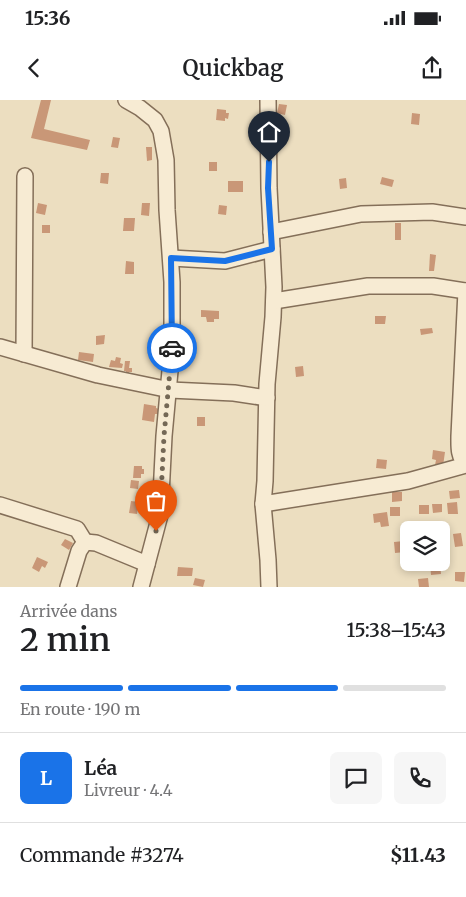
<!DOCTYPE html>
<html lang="fr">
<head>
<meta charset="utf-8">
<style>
	body { margin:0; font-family:Merriweather,serif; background:#f6f6f6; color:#202124; height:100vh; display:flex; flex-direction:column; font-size:19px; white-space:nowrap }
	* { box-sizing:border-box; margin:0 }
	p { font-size:16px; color:#757577 }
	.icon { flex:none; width:28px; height:28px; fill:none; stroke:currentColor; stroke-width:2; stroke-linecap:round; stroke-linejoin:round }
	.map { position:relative; height:487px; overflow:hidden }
	.drawer { display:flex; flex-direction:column; background:#fff; flex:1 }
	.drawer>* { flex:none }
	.tools { position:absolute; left:400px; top:421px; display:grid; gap:10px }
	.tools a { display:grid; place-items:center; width:50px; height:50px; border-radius:8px; background:#fff; box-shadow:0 2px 8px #0003; font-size:25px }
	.pin { position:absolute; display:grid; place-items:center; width:42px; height:42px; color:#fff; margin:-51px -21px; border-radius:50% 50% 50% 0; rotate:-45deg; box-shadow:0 0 5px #0007 }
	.pin .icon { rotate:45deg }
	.courier { position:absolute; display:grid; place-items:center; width:50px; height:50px; margin:-25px; border:4px solid #1a73e8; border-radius:50%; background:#fff; color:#222; box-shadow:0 1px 6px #0007 }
	.summary em { font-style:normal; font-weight:600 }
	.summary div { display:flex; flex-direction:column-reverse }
	.summary { display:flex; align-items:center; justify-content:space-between; height:85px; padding:0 20px }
	h1 { font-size:32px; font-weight:600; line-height:38px }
	.bar { display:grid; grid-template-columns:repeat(4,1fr); gap:8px 5px; align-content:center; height:60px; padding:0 20px }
	.bar i { height:6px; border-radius:4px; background:#e0e0e0 }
	.bar .on { background:#1a73e8 }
	.bar p { grid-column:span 4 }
	.line { display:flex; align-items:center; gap:12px; padding:0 20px; border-top:1px solid #e0e0e0 }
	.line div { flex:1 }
	.round { display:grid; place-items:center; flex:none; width:52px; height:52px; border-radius:8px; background:#f6f6f6 }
	.status { display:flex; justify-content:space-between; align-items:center; height:35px; padding:0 25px; background:#fff; direction:ltr }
	.status svg { height:14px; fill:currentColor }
	header { display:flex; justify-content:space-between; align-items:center; height:65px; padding:0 20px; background:#fff; font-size:22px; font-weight:600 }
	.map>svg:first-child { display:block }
	.building { fill:#c99777 }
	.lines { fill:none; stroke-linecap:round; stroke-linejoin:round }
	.minor-casing { stroke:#846f59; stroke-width:18 }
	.minor { stroke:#f7ebd3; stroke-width:15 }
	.done { stroke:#746856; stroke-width:5; stroke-dasharray:0 9 }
	.route { stroke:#1a73e8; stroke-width:6 }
</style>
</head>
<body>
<div class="status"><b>15:36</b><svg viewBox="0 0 49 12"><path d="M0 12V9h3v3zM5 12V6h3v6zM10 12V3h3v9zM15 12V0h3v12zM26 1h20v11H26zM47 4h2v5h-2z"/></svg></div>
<header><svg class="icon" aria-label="back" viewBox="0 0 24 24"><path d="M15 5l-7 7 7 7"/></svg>Quickbag<svg class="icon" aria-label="share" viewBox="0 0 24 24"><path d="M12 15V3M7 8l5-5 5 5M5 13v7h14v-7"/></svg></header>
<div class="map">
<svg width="466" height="487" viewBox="0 0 466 487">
	<rect width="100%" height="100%" fill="#ecdec0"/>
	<g class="building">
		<path d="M 41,0 L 51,0 L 44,29 L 90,40 L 87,50 L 31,38 Z"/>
		<path d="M 279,4 L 287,5 L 285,15 L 277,13 Z"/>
		<path d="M 217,9 L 226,10 L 226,13 L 229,13 L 228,19 L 225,18 L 225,21 L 216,20 Z"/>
		<path d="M 412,13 L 420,14 L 419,25 L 411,24 Z"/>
		<path d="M 113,37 L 120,38 L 118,48 L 111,47 Z"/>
		<path d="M 146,47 L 152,47 L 152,60 L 147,61 Z"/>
		<rect x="209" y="62" width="8" height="9"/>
		<path d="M 101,73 L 109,73 L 108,84 L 100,83 Z"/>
		<path d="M 382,77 L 394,80 L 392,87 L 380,84 Z"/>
		<path d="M 346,78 L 347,88 L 340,89 L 339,79 Z"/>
		<rect x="228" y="81" width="15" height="11"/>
		<path d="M 38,103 L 47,105 L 45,115 L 36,113 Z"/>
		<path d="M 142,103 L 150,103 L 149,116 L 141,115 Z"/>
		<path d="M 219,105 L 227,106 L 226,115 L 218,114 Z"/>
		<path d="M 124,118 L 135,118 L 134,131 L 123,131 Z"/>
		<rect x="395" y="123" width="6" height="17"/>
		<rect x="42" y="125" width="8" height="8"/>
		<path d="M 430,154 L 436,155 L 434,171 L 429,171 Z"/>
		<path d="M 126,161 L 134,162 L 134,174 L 125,174 Z"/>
		<path d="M 201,210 L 219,211 L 219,219 L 214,219 L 214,222 L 207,222 L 206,217 L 201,217 Z"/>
		<path d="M 375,216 L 386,216 L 385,224 L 375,224 Z"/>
		<path d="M 432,228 L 433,233 L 421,235 L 420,229 Z"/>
		<path d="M 105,235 L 104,244 L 96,245 L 96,236 Z"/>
		<path d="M 79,252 L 94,254 L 93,262 L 78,260 Z"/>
		<path d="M 116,257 L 121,258 L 120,263 L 123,264 L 122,268 L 109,267 L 111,260 L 115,261 Z"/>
		<path d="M 125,261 L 130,261 L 129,268 L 132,268 L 132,272 L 129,272 L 129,275 L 126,275 L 126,271 L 124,271 Z"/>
		<path d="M 303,266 L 304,276 L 296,277 L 295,267 Z"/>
		<path d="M 144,304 L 156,306 L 156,308 L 159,309 L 158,314 L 155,314 L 154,322 L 142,320 Z"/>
		<rect x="197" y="317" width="8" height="9"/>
		<path d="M 433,350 L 445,352 L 443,366 L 435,365 L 436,360 L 432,359 Z"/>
		<path d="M 377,359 L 387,360 L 386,369 L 376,368 Z"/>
		<path d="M 134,366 L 142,366 L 142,369 L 144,369 L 144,374 L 141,374 L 141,378 L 133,378 Z"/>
		<path d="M 131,380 L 139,381 L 138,389 L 130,388 Z"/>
		<path d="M 459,390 L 460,398 L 450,399 L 449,391 Z"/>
		<path d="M 392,392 L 402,392 L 402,401 L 392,402 Z"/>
		<path d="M 131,401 L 139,402 L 137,414 L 129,413 Z"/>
		<path d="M 457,402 L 458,414 L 448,414 L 447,403 Z"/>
		<path d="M 432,404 L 442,404 L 442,412 L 433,413 Z"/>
		<rect x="419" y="405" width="10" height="9"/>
		<rect x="390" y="407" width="10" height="9"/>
		<path d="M 387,412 L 389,426 L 381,427 L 380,422 L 374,423 L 373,414 Z"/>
		<path d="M 461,433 L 463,446 L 455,447 L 453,434 Z"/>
		<path d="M 65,439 L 73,443 L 69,450 L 61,445 Z"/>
		<path d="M 404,441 L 405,452 L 395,453 L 394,442 Z"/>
		<path d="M 37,457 L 48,462 L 45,468 L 42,466 L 39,472 L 32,468 Z"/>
		<path d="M 440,462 L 441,474 L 431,475 L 430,463 Z"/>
		<path d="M 178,467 L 193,468 L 192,476 L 177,476 Z"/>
		<path d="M 455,472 L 465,472 L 464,482 L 455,481 Z"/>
		<path d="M 195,478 L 205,480 L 203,487 L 193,485 Z"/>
		<path d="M 428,478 L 429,487 L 419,487 L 418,479 Z"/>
	</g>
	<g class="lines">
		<g class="minor-casing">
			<g id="minor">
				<path d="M 126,0 L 140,8 L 155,20 L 161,31 L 166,60 L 167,110 L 172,182 L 172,249 L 164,336 L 160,415 L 141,487"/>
				<path d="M 268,0 L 269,88 L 274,187 L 273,217 L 267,284 L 265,381 L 263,404 L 268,460 L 269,487"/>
				<path d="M 271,132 L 361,114 L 432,112 L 466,117"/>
				<path d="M 171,158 L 225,161 L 272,149"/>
				<path d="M 466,191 L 459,336 C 459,346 458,357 466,364"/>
				<path d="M 274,201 L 368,186 L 433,186 L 466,191"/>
				<path d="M 0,247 L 98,275 L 170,290 L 234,293 L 267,298"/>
				<path d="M 24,254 L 25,76"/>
				<path d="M 263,404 L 408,381 L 466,365"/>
				<path d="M 0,405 L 77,429 L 85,442"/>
				<path d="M 68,487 L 79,451 L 85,442 L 96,443 L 147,464"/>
			</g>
		</g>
		<use href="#minor" class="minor"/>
	</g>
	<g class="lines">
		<path class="done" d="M 156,431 L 160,415 L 164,336 L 172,248"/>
		<path class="route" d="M 172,248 L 171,158 L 225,161 L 272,149 L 268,88 L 269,62"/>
	</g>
</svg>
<div class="tools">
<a><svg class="icon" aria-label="layers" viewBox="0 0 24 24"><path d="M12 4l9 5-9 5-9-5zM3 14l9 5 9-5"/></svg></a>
</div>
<div class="pin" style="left:156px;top:431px;background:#ea580c"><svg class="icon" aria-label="bag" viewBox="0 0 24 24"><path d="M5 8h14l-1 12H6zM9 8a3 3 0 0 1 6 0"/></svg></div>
<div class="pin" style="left:269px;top:62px;background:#1f2937"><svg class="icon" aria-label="home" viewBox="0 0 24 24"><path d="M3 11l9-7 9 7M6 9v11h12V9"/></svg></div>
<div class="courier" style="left:172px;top:248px"><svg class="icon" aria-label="car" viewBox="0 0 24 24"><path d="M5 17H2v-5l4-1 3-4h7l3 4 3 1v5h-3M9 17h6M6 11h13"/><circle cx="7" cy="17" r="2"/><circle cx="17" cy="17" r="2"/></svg></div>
</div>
<section class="drawer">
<div class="summary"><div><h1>2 min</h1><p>Arrivée dans</p></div><em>15:38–15:43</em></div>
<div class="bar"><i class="on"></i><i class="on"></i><i class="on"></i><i></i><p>En route · 190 m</p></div>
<div class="line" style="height:90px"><b class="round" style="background:#1a73e8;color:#fff">L</b><div><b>Léa</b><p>Livreur · 4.4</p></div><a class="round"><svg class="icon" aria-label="chat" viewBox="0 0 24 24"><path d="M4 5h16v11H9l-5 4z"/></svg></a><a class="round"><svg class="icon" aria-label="phone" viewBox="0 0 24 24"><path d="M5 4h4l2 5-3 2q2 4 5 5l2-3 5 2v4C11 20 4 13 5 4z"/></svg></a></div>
<div class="line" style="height:65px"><div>Commande #3274</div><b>$11.43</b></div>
</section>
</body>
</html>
